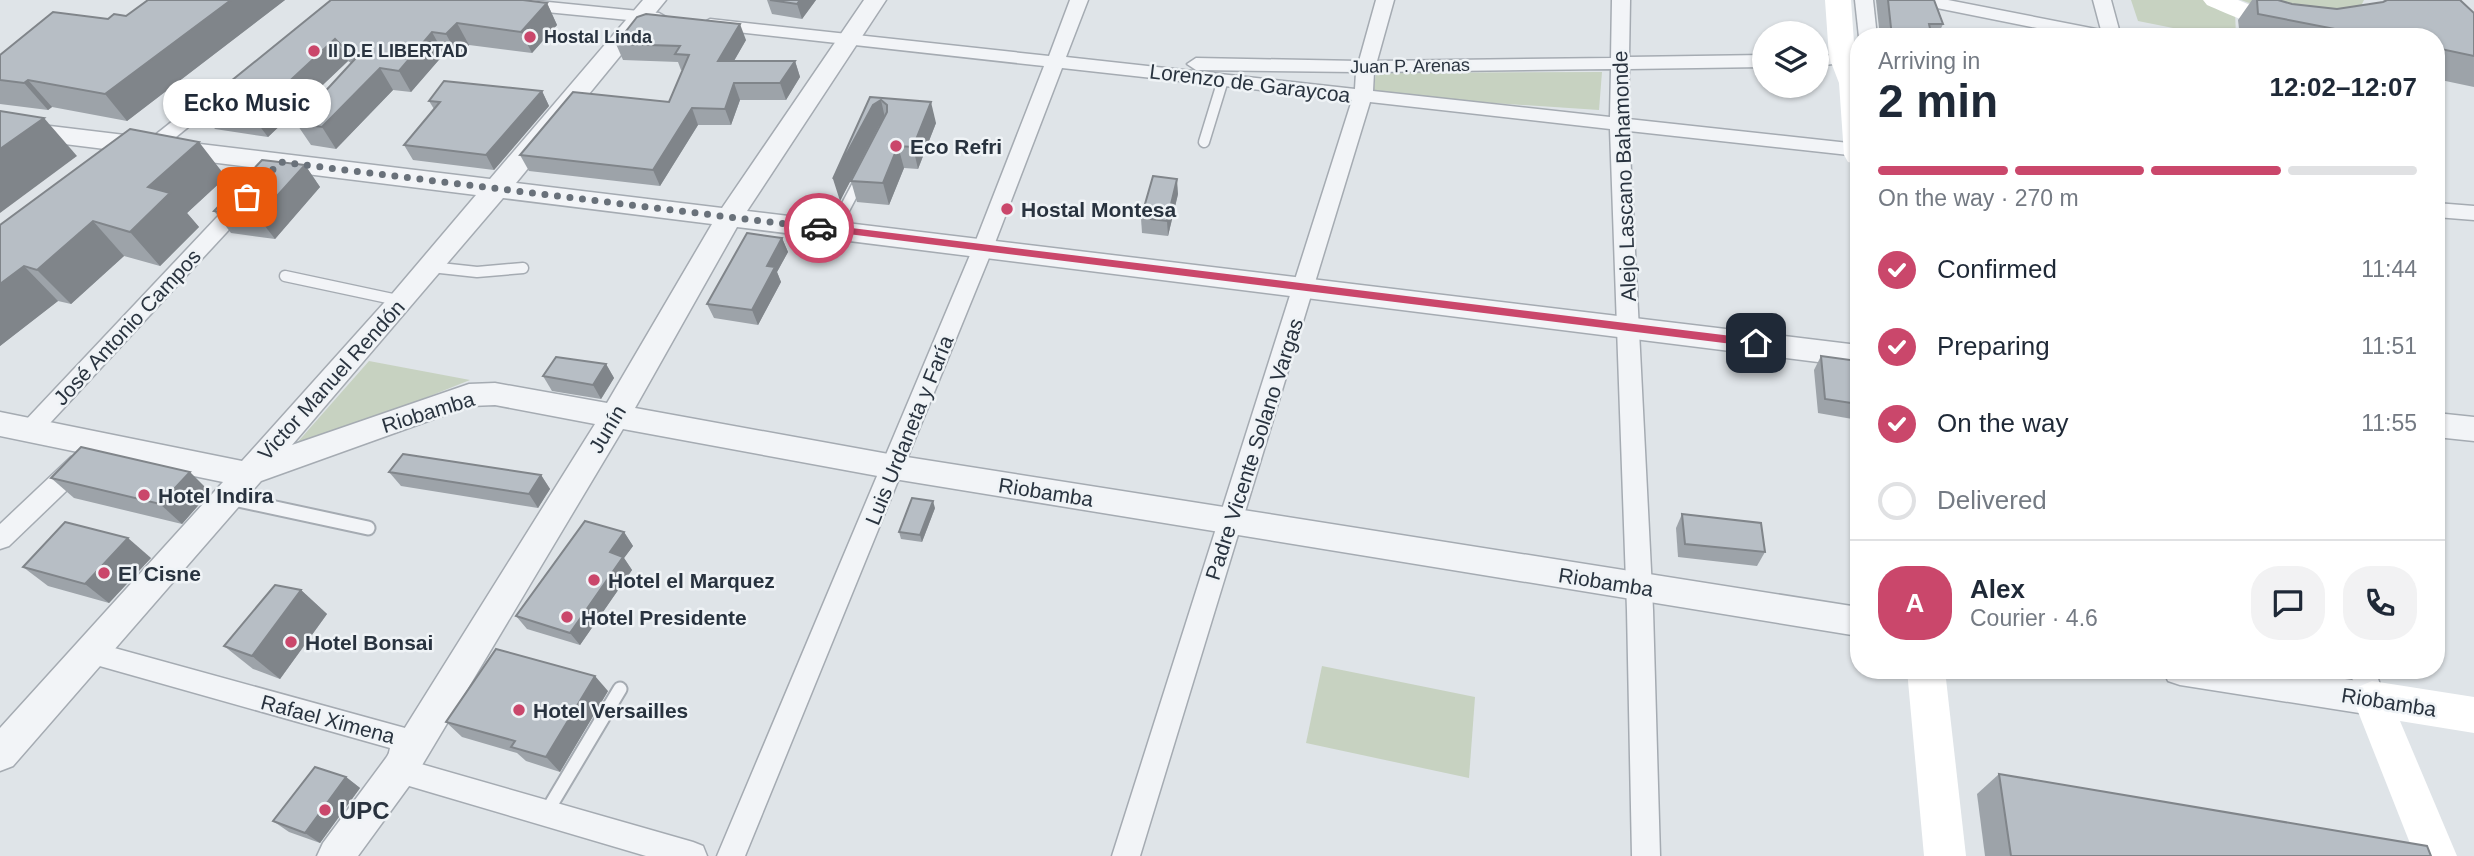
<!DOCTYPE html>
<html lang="en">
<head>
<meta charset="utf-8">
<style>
	body { margin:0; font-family:Arial,sans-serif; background:#f2f2f3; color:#1f2937; height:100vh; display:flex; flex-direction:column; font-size:26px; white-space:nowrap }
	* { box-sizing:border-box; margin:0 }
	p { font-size:23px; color:#747a83 }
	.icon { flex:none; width:38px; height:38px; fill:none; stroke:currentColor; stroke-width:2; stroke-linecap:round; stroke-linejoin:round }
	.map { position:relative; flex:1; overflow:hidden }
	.side { position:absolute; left:1850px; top:28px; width:595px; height:651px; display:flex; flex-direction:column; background:#fff; border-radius:28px; box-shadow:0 2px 5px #0004 }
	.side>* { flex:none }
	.buttons { position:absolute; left:1752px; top:21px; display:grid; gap:14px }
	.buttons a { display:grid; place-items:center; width:77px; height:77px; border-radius:50%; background:#fff; box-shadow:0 2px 5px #0004; font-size:35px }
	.pin { position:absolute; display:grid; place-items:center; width:60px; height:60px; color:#fff; margin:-30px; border-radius:14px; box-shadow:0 4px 10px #0006 }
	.courier { position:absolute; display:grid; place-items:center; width:70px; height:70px; margin:-35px; border:5px solid #ca476b; border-radius:50%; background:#fff; color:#222; box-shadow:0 2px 9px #0007 }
	.bubble { position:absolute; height:49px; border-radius:24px; background:#fff; box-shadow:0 2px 5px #0004; font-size:23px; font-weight:700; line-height:49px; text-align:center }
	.summary em { font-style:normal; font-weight:700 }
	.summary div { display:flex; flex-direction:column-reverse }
	.summary { display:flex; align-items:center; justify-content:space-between; height:119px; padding:0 28px }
	h1 { font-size:46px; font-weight:700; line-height:52px }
	.bar { display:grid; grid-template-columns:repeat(4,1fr); gap:10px 7px; align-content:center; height:84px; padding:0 28px }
	.bar i { height:9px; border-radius:5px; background:#e0e1e3 }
	.bar .on { background:#ca476b }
	.bar p { grid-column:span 4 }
	.line { display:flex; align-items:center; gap:18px; padding:0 28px; border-top:2px solid #e0e1e3 }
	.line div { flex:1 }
	.round { display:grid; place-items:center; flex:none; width:74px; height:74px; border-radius:28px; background:#f2f2f3 }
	ol { padding:0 28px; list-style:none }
	li { display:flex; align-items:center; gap:21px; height:77px }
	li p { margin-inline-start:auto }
	li .icon { padding:7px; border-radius:50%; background:#ca476b; color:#fff; stroke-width:4 }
	li:last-child { color:#747a83 }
	li i { width:38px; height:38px; border:4px solid #e0e1e3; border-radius:50% }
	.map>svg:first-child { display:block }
	.green { fill:#c7d2c1 }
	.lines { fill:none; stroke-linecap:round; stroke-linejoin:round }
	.service-far1-casing { stroke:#a5abb2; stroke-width:13 }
	.service-casing { stroke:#a5abb2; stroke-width:17 }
	.minor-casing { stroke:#a5abb2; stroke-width:3 }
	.tertiary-casing { stroke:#a5abb2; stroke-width:3 }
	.service-far1 { stroke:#f2f4f7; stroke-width:10 }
	.service { stroke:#f2f4f7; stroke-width:13 }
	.minor { fill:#f2f4f7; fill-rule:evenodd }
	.tertiary { fill:#f2f4f7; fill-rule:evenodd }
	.secondary { fill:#fff; fill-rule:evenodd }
	.wall { fill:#9da3a9 }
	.shaded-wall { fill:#80858a }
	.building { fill:#b7bec5; stroke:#80858a; stroke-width:2 }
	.route { fill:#ca476b }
	.done { stroke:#69717a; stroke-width:7; stroke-dasharray:0 12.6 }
	.poi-dot { fill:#ca476b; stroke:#eff3f6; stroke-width:2.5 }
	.labels { text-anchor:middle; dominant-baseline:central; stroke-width:5; stroke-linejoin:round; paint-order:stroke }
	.far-poi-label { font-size:18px; font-weight:bold; fill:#29333f; stroke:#eff3f6; text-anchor:start }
	.far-street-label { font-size:18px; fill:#29333f; stroke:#eff3f6 }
	.street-label { font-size:21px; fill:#29333f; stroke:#eff3f6 }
	.poi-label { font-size:21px; font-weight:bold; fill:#29333f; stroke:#eff3f6; text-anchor:start }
	.near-poi-label { font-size:24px; font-weight:bold; fill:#29333f; stroke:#eff3f6; text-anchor:start }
</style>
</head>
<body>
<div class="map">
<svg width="2474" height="856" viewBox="0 0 2474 856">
	<rect width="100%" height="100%" fill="#dfe4e8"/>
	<g class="green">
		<path d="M 2131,0 L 2210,0 L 2235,11 L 2236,37 L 2218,37 L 2138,21 Z"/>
		<path d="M 2241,0 L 2364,0 L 2361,6 L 2345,12 L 2268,10 Z"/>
		<path d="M 1602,72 L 1599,110 L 1373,95 L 1376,73 Z"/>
		<path d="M 369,361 L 470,380 L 288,453 Z"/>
		<path d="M 1322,666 L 1475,697 L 1469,778 L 1306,743 Z"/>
	</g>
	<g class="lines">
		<g class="service-far1-casing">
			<g id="service-far1">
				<path d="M 1204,142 L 1223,80"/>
				<path d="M 834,229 L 862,176"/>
				<path d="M 431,267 L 477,272 L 523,268"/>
				<path d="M 285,276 L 402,301"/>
			</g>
		</g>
		<g class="service-casing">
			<g id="service">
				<path d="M 229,498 L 368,528"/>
				<path d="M 546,813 L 620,689"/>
			</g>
		</g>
		<g class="minor-casing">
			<g id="minor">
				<path d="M 466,0 L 528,0 L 659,13 L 668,18 L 659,23 L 475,5 Z"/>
				<path d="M 1070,0 L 1088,0 L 1066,57 L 1355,89 L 1356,72 L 1196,70 L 1187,64 L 1196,58 L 1359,61 L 1376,0 L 1394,0 L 1377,61 L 1611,58 L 1612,0 L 1630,0 L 1629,57 L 1764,55 L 1764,67 L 1629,69 L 1628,119 L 1858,144 L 1858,156 L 1629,131 L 1653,610 L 1660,856 L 1632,856 L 1627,610 L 1610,129 L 1370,102 L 1140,856 L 1112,856 L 1352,100 L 1062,68 L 993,248 L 745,856 L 717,856 L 973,248 L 1044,66 L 710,29 L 701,24 L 710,19 L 1049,56 ZM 1611,69 L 1610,117 L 1373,91 L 1374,72 Z"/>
				<path d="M 1855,0 L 1873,0 L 1877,37 L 1859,37 Z"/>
				<path d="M 1913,0 L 1948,0 L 2101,30 L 2093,0 L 2111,0 L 2121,37 L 2082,37 L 1922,5 Z"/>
				<path d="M 1816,54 L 1833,56 L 1836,60 L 1833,64 L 1816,66 Z"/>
				<path d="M 224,83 L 233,89 L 230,93 L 149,159 L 135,159 L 132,155 L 135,151 L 218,85 Z"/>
				<path d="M 243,195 L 250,197 L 253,202 L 250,207 L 38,436 L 30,439 L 22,436 L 19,430 L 22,424 L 236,197 Z"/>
				<path d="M 2436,203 L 2474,206 L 2474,220 L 2436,217 Z"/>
				<path d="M 79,455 L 87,457 L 91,464 L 87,471 L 9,546 L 0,549 L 0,524 L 71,457 Z"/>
				<path d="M 89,641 L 405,728 L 414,731 L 418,740 L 414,762 L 693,842 L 703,846 L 707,856 L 646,856 L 399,783 L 389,779 L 385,770 L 390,748 L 89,663 L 80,660 L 76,652 L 80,644 Z"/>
				<path d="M 2349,670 L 2375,670 L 2385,699 L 2381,707 L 2372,711 L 2363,707 Z"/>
			</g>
		</g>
		<g class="tertiary-casing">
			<g id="tertiary">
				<path d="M 643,0 L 666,0 L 516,183 L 722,208 L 864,0 L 886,0 L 747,211 L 1858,345 L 1858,367 L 737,227 L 635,408 L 894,455 L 1858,607 L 1858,636 L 894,479 L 623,429 L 412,782 L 358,856 L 317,856 L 323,843 L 386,758 L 595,424 L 495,405 L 470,406 L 261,481 L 13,766 L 0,771 L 0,728 L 223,482 L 0,436 L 0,412 L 242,461 L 392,294 L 476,195 L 0,136 L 0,120 L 490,179 ZM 503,198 L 712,224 L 607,403 L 495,383 L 469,384 L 292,445 Z"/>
				<path d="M 2436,413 L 2474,417 L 2474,441 L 2436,437 Z"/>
				<path d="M 2163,670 L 2284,670 L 2372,683 L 2384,688 L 2389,699 L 2384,710 L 2372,715 L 2180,685 L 2168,681 Z"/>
			</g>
		</g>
		<use href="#service-far1" class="service-far1"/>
		<use href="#service" class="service"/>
		<use href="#minor" class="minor"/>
		<use href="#tertiary" class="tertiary"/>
		<g class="secondary">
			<path d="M 1825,0 L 1851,0 L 1855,57 L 1858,66 L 1858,164 L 1848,162 L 1844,155 L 1839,83 L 1829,57 Z"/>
			<path d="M 2203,0 L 2238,0 L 2260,9 L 2296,18 L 2300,23 L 2296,28 C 2271,35 2231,15 2207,5 Z"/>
			<path d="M 1907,670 L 1945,670 L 1966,856 L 1924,856 Z"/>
			<path d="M 2372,681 L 2474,697 L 2474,733 L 2400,721 L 2457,856 L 2415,856 L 2353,699 L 2358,687 Z"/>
		</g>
	</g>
	<g class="wall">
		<path d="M 148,0 L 285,0 L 127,121 L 52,107 L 48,110 L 0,104 L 0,55 L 108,19 L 126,16 Z"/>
		<path d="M 331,0 L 547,3 L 557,25 L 532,53 L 469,45 L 458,56 L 444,54 L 411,92 L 393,90 L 336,149 L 311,145 L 296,123 L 351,63 L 348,61 L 268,137 L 215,129 L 199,107 Z"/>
		<path d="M 767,0 L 816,0 L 802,19 L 772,14 Z"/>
		<path d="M 1876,0 L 1934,0 L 1943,24 L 1937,37 L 1880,37 Z"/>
		<path d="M 2252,0 L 2278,0 L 2292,4 L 2337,9 L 2474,13 L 2474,87 L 2436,79 L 2436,37 L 2240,37 L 2238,20 Z"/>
		<path d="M 746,40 L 734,61 L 795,61 L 800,77 L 786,100 L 740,100 L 731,125 L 698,125 L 660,186 L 529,171 L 520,155 L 669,102 L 683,70 L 681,70 L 678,62 L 623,60 L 616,44 Z"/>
		<path d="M 542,91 L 549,106 L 494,170 L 413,160 L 404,145 L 434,109 L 429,101 Z"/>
		<path d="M 870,97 L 936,123 L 918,169 L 904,168 L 889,205 L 857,202 L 851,181 L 880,126 L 879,126 L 840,201 Z"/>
		<path d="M 305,165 L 320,187 L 275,239 L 231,233 L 214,211 Z"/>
		<path d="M 226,177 L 187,213 L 199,227 L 160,266 L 124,256 L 71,304 L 58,301 L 0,346 L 0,225 Z"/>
		<path d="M 1178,194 L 1168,236 L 1142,233 L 1141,218 Z"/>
		<path d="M 782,238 L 788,252 L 777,272 L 781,282 L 758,325 L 714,318 L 707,304 Z"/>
		<path d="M 1821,356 L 1858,361 L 1858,420 L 1818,413 L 1814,370 Z"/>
		<path d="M 606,364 L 614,378 L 601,399 L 552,391 L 543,376 Z"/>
		<path d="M 389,472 L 541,475 L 550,489 L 538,508 L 401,486 Z"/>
		<path d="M 51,478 L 210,492 L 182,524 L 74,498 Z"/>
		<path d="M 935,508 L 922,542 L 901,539 L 899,532 Z"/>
		<path d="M 1682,514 L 1765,552 L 1757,566 L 1678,557 L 1676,528 Z"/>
		<path d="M 624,532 L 633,546 L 624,558 L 632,570 L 580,645 L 527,629 L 516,616 Z"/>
		<path d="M 151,558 L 109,603 L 48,586 L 23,567 Z"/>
		<path d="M 301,590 L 327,614 L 280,679 L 253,669 L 224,646 Z"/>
		<path d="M 608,691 L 560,772 L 526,761 L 517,753 L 462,737 L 446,722 Z"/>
		<path d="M 1999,774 L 2431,856 L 1985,856 L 1977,794 Z"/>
		<path d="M 346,777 L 360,788 L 320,843 L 289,832 L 273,821 Z"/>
	</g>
	<g class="shaded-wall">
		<path d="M 231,0 L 285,0 L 127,121 L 105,94 Z"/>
		<path d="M 800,0 L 816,0 L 802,19 L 797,4 Z"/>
		<path d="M 547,3 L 557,25 L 532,53 L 521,32 Z"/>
		<path d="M 457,23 L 469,45 L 458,56 L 446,34 Z"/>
		<path d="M 740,24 L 746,40 L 724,78 L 718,61 Z"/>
		<path d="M 432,32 L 444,54 L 411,92 L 399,71 Z"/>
		<path d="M 335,39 L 348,61 L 268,137 L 252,116 Z"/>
		<path d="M 795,61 L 800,77 L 786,100 L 780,83 Z"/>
		<path d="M 380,68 L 393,90 L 336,149 L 322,127 Z"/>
		<path d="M 28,80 L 52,107 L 48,110 L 24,83 Z"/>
		<path d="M 734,83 L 740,100 L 731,125 L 725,109 Z"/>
		<path d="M 542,91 L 549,106 L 494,170 L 486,155 Z"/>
		<path d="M 881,100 L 886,122 L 879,126 L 840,201 L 833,179 L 873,105 Z"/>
		<path d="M 931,102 L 936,123 L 918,169 L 913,147 Z"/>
		<path d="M 692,108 L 698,125 L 660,186 L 653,170 Z"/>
		<path d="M 44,118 L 77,156 L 0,213 L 0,149 Z"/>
		<path d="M 199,142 L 226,177 L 187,213 L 199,227 L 160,266 L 130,232 L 148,187 Z"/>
		<path d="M 898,146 L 904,168 L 889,205 L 883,183 Z"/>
		<path d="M 305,165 L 320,187 L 275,239 L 258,217 Z"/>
		<path d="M 1177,179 L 1178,194 L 1168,236 L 1167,221 Z"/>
		<path d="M 93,221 L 124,256 L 71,304 L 37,270 Z"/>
		<path d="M 782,238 L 788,252 L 777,272 L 781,282 L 758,325 L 752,310 L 767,266 Z"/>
		<path d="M 24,266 L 58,301 L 0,346 L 0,284 Z"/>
		<path d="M 606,364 L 614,378 L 601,399 L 593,385 Z"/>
		<path d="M 190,472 L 210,492 L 182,524 L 160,504 Z"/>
		<path d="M 541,475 L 550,489 L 538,508 L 529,494 Z"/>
		<path d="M 933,501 L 935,508 L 922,542 L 920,535 Z"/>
		<path d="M 624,532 L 633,546 L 624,558 L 632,570 L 580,645 L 570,633 L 610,552 Z"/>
		<path d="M 128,538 L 151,558 L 109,603 L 85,584 Z"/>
		<path d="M 301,590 L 327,614 L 280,679 L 252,656 Z"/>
		<path d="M 595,676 L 608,691 L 560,772 L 546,757 Z"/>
		<path d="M 346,777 L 360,788 L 320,843 L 305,833 Z"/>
	</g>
	<g class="building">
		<path d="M 148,0 L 231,0 L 105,94 L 28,80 L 24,83 L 0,80 L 0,55 L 53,12 L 108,19 L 114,14 L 126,16 Z"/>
		<path d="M 331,0 L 523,0 L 547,3 L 521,32 L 457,23 L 446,34 L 432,32 L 399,71 L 380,68 L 322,127 L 296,123 L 355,59 L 335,39 L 252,116 L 199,107 Z"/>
		<path d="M 770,0 L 800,0 L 797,4 Z"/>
		<path d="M 1888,0 L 1934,0 L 1943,24 L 1929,24 L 1932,37 L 1892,37 Z"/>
		<path d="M 2257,0 L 2278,0 L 2292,4 L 2337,9 L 2383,2 L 2387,0 L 2460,0 L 2474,13 L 2474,56 L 2436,48 L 2436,37 L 2376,37 L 2258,14 Z"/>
		<path d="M 646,14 L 740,24 L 718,61 L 795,61 L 780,83 L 734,83 L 725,109 L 692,108 L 653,170 L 520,155 L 573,92 L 669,102 L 689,55 L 675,54 L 680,46 L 616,44 L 637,17 Z"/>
		<path d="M 444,81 L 542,91 L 486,155 L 404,145 L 440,102 L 429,101 Z"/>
		<path d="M 870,97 L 931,102 L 913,147 L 898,146 L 883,183 L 851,181 L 887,112 L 887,105 L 881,100 L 873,105 L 833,179 Z"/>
		<path d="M 0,111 L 44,118 L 0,149 Z"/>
		<path d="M 130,129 L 199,142 L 148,187 L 170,193 L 130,232 L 93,221 L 37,270 L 24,266 L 0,284 L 0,225 Z"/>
		<path d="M 262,160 L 305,165 L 258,217 L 214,211 Z"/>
		<path d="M 1153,176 L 1177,179 L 1167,221 L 1141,218 Z"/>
		<path d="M 747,233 L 782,238 L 767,266 L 775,267 L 752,310 L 707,304 Z"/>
		<path d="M 1821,356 L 1858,361 L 1858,404 L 1825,399 Z"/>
		<path d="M 556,357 L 606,364 L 593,385 L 543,376 Z"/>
		<path d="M 81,447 L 190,472 L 160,504 L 51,478 Z"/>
		<path d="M 403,454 L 541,475 L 529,494 L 389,472 Z"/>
		<path d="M 912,498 L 933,501 L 920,535 L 899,532 Z"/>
		<path d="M 1682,514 L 1761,523 L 1765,552 L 1685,544 Z"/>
		<path d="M 585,521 L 624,532 L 610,552 L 623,557 L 570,633 L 516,616 Z"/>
		<path d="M 65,522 L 128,538 L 85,584 L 23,567 Z"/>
		<path d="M 275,585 L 301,590 L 252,656 L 224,646 Z"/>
		<path d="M 496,649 L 595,676 L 546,757 L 511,747 L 515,741 L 446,722 Z"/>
		<path d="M 315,767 L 346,777 L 305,833 L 273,821 Z"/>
		<path d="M 1999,774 L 2427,846 L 2431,856 L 2011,856 Z"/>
	</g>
	<path class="route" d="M 819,224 L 1756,339 L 1762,343 L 1756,347 L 816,230 L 816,225 Z"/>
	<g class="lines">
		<path class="done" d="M 247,197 L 280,162 L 819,228"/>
	</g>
	<g class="poi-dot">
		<circle cx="530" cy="37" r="7"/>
		<circle cx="314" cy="51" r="7"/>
		<circle cx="896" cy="146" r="7"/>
		<circle cx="1007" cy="209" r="7"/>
		<circle cx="144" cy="495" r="7"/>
		<circle cx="104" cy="573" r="7"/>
		<circle cx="594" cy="580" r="7"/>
		<circle cx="567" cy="617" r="7"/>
		<circle cx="291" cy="642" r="7"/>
		<circle cx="519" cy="710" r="7"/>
		<circle cx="325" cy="810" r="7"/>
	</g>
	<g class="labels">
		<g class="far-poi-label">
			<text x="544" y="37">Hostal Linda</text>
			<text x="328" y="51">II D.E LIBERTAD</text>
		</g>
		<g class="far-street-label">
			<text transform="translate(1410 66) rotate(-1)">Juan P. Arenas</text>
		</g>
		<g class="street-label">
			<text transform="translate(1250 83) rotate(7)">Lorenzo de Garaycoa</text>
			<text transform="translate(1624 176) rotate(-92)">Alejo Lascano Bahamonde</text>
			<text transform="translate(127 327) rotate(-47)">José Antonio Campos</text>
			<text transform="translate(331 380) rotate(-48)">Victor Manuel Rendón</text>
			<text transform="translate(428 412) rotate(-17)">Riobamba</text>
			<text transform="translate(607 429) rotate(-59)">Junín</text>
			<text transform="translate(909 430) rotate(-68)">Luis Urdaneta y Faría</text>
			<text transform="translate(1254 449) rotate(-72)">Padre Vicente Solano Vargas</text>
			<text transform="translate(1046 492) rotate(9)">Riobamba</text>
			<text transform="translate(1606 582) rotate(9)">Riobamba</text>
			<text transform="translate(2389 702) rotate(9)">Riobamba</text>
			<text transform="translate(328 719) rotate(15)">Rafael Ximena</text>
		</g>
		<g class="poi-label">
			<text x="910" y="146">Eco Refri</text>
			<text x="1021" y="209">Hostal Montesa</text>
			<text x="158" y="495">Hotel Indira</text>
			<text x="118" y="573">El Cisne</text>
			<text x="608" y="580">Hotel el Marquez</text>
			<text x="581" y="617">Hotel Presidente</text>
			<text x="305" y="642">Hotel Bonsai</text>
			<text x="533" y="710">Hotel Versailles</text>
		</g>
		<g class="near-poi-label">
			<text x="339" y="810">UPC</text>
		</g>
	</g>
</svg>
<div class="buttons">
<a><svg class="icon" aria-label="layers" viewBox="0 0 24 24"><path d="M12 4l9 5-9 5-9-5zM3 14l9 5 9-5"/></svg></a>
</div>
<div class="pin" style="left:247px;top:197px;background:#ea580c"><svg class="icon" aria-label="bag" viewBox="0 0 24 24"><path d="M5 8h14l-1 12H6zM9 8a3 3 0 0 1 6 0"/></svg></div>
<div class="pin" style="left:1756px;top:343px;background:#1f2937"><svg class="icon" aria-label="home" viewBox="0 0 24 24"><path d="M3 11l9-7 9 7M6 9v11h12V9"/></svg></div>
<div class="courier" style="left:819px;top:228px"><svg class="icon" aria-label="car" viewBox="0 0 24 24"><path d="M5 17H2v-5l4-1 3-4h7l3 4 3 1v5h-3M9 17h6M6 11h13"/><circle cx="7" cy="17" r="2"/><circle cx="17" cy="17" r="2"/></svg></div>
<div class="bubble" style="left:163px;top:79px;width:168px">Ecko Music</div>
<section class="side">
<div class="summary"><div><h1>2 min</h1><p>Arriving in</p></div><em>12:02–12:07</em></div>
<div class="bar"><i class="on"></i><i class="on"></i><i class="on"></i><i></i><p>On the way · 270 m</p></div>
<ol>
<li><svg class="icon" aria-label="check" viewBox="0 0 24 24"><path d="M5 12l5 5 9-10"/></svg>Confirmed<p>11:44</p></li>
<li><svg class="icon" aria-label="check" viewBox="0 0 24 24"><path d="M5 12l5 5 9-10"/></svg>Preparing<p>11:51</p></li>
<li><svg class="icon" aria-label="check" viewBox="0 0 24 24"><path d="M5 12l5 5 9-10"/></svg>On the way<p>11:55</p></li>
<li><i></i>Delivered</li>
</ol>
<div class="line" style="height:126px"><b class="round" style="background:#ca476b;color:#fff">A</b><div><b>Alex</b><p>Courier · 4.6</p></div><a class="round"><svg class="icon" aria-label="chat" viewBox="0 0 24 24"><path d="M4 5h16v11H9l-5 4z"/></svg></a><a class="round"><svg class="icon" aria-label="phone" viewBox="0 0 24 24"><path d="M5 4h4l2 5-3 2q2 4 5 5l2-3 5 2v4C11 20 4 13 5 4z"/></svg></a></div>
</section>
</div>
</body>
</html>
